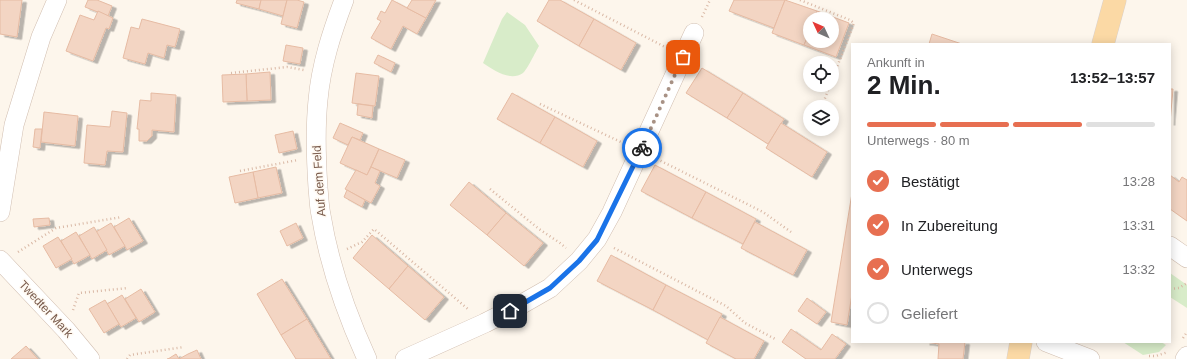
<!DOCTYPE html>
<html lang="de">
<head>
<meta charset="utf-8">
<style>
	body { margin:0; font-family:Arial,sans-serif; background:#f2f2f2; color:#202124; height:100vh; display:flex; flex-direction:column; font-size:15px; white-space:nowrap }
	* { box-sizing:border-box; margin:0 }
	p { font-size:13px; color:#757577 }
	.icon { flex:none; width:22px; height:22px; fill:none; stroke:currentColor; stroke-width:2; stroke-linecap:round; stroke-linejoin:round }
	.map { position:relative; flex:1; overflow:hidden }
	.sheet { position:absolute; left:851px; top:43px; width:320px; height:300px; display:flex; flex-direction:column; background:#fff; border-radius:0px; box-shadow:0 2px 10px #0003 }
	.sheet>* { flex:none }
	.needle { width:26px; rotate:314deg }
	.controls { position:absolute; left:803px; top:12px; display:grid; gap:8px }
	.controls a { display:grid; place-items:center; width:36px; height:36px; border-radius:50%; background:#fff; box-shadow:0 2px 10px #0003; font-size:20px }
	.pin { position:absolute; display:grid; place-items:center; width:34px; height:34px; color:#fff; margin:-17px; border-radius:8px; box-shadow:0 2px 6px #0006 }
	.courier { position:absolute; display:grid; place-items:center; width:40px; height:40px; margin:-20px; border:3px solid #1a73e8; border-radius:50%; background:#fff; color:#222; box-shadow:0 1px 5px #0007 }
	.overview em { font-style:normal; font-weight:800 }
	.overview div { display:flex; flex-direction:column-reverse }
	.overview { display:flex; align-items:center; justify-content:space-between; height:68px; padding:0 16px }
	h1 { font-size:26px; font-weight:800; line-height:30px }
	.bar { display:grid; grid-template-columns:repeat(4,1fr); gap:6px 4px; align-content:center; height:48px; padding:0 16px }
	.bar i { height:5px; border-radius:3px; background:#e0e0e0 }
	.bar .on { background:#e76f51 }
	.bar p { grid-column:span 4 }
	ol { padding:0 16px; list-style:none }
	li { display:flex; align-items:center; gap:12px; height:44px }
	li p { margin-inline-start:auto }
	li .icon { padding:4px; border-radius:50%; background:#e76f51; color:#fff; stroke-width:4 }
	li:last-child { color:#757577 }
	li i { width:22px; height:22px; border:2px solid #e0e0e0; border-radius:50% }
	.map>svg:first-child { display:block }
	.green { fill:#d8ecc9 }
	.building { fill:#f3d5c3; stroke:#e6bba3; filter:url(#shadow) }
	.lines { fill:none; stroke-linecap:round; stroke-linejoin:round }
	.minor-casing { stroke:#d1beb0; stroke-width:20 }
	.major-casing { stroke:#dad1cd; stroke-width:23 }
	.path { stroke:#d9b8a5; stroke-width:2.5; stroke-dasharray:1 3; stroke-linecap:butt }
	.minor { stroke:#fff; stroke-width:19 }
	.major { stroke:#fbd9a5; stroke-width:22 }
	.done { stroke:#a89285; stroke-width:4; stroke-dasharray:0 7.2 }
	.route { stroke:#1a73e8; stroke-width:5 }
	.labels { text-anchor:middle; dominant-baseline:central; stroke-width:3; stroke-linejoin:round; paint-order:stroke }
	.street-label { font-size:12px; fill:#7a5c4d; stroke:#fffaf3 }
</style>
</head>
<body>
<div class="map">
<svg width="1187" height="359" viewBox="0 0 1187 359">
	<defs>
		<filter id="shadow"><feDropShadow dx="4.5" dy="2.5" stdDeviation="0" flood-color="#0004"/></filter>
	</defs>
	<rect width="100%" height="100%" fill="#fdf6ec"/>
	<g class="green">
		<path d="M 507,12 L 525,25 L 539,46 C 536,51 527,70 523,73 C 510,82 494,70 483,63 L 502,19 Z"/>
		<path d="M 1170,273 L 1187,285 L 1187,308 L 1170,297 Z"/>
		<path d="M 1123,342 L 1161,342 L 1166,345 L 1159,352 L 1143,355 Z"/>
	</g>
	<g class="building">
		<path d="M 0,0 L 22,0 L 17,37 L 0,34 Z"/>
		<path d="M 88,0 L 97,0 L 112,6 L 108,16 L 85,7 Z"/>
		<path d="M 237,0 L 261,0 L 259,9 L 236,3 Z"/>
		<path d="M 261,0 L 287,0 L 283,16 L 259,9 Z"/>
		<path d="M 287,0 L 297,0 L 304,2 L 297,28 L 281,24 Z"/>
		<path d="M 392,0 L 426,18 L 417,34 L 403,26 L 391,49 L 371,38 L 381,21 L 377,19 L 381,11 L 385,13 Z"/>
		<path d="M 412,0 L 436,0 L 426,18 L 407,8 Z"/>
		<path d="M 549,0 L 560,0 L 594,19 L 579,46 L 537,21 Z"/>
		<path d="M 734,0 L 785,0 L 774,28 L 729,11 Z"/>
		<path d="M 785,0 L 817,11 L 814,19 L 810,19 L 810,31 L 804,45 L 772,33 Z"/>
		<path d="M 98,11 L 113,18 L 109,29 L 106,28 L 93,61 L 66,51 L 80,15 L 94,20 Z"/>
		<path d="M 817,11 L 849,23 L 836,57 L 804,45 L 810,31 L 810,41 L 832,41 L 832,19 L 814,19 Z"/>
		<path d="M 142,19 L 180,29 L 175,47 L 167,45 L 164,58 L 148,53 L 145,64 L 123,58 L 131,27 L 139,29 Z"/>
		<path d="M 594,19 L 636,43 L 621,70 L 579,46 Z"/>
		<path d="M 932,34 L 962,44 L 929,44 Z"/>
		<path d="M 286,45 L 303,48 L 300,64 L 283,61 Z"/>
		<path d="M 378,55 L 395,63 L 391,72 L 374,63 Z"/>
		<path d="M 702,68 L 743,93 L 727,118 L 686,93 Z"/>
		<path d="M 270,72 L 271,100 L 247,101 L 246,74 Z"/>
		<path d="M 356,73 L 379,76 L 375,106 L 352,103 Z"/>
		<path d="M 246,74 L 247,101 L 223,102 L 222,75 Z"/>
		<path d="M 1170,89 L 1173,89 L 1170,123 Z"/>
		<path d="M 151,93 L 176,95 L 174,132 L 152,130 L 152,136 L 147,141 L 139,141 L 139,129 L 137,129 L 140,100 L 151,101 Z"/>
		<path d="M 512,93 L 555,117 L 540,143 L 497,119 Z"/>
		<path d="M 743,93 L 784,119 L 768,144 L 727,118 Z"/>
		<path d="M 358,104 L 373,106 L 372,118 L 357,115 Z"/>
		<path d="M 112,111 L 127,113 L 123,152 L 107,151 L 105,165 L 84,163 L 87,125 L 110,127 Z"/>
		<path d="M 44,112 L 78,116 L 75,146 L 41,142 Z"/>
		<path d="M 555,117 L 597,141 L 583,167 L 540,143 Z"/>
		<path d="M 340,123 L 363,133 L 360,140 L 352,137 L 348,145 L 333,138 Z"/>
		<path d="M 781,123 L 827,152 L 812,177 L 766,148 Z"/>
		<path d="M 35,129 L 42,129 L 40,148 L 33,147 Z"/>
		<path d="M 293,131 L 297,149 L 279,153 L 275,135 Z"/>
		<path d="M 352,137 L 379,149 L 367,175 L 340,163 Z"/>
		<path d="M 379,149 L 405,160 L 397,178 L 371,167 Z"/>
		<path d="M 655,165 L 706,192 L 692,218 L 641,191 Z"/>
		<path d="M 276,167 L 282,193 L 258,198 L 253,172 Z"/>
		<path d="M 371,167 L 380,171 L 375,183 L 380,186 L 371,203 L 345,189 L 356,170 L 367,175 Z"/>
		<path d="M 253,172 L 258,198 L 235,203 L 229,177 Z"/>
		<path d="M 1170,175 L 1179,182 L 1182,177 L 1187,180 L 1187,221 L 1170,209 Z"/>
		<path d="M 469,182 L 506,213 L 487,235 L 450,205 Z"/>
		<path d="M 347,190 L 365,200 L 362,207 L 344,197 Z"/>
		<path d="M 706,192 L 756,219 L 743,244 L 692,218 Z"/>
		<path d="M 852,193 L 852,294 L 847,325 L 831,322 Z"/>
		<path d="M 506,213 L 543,243 L 524,266 L 487,235 Z"/>
		<path d="M 49,218 L 50,225 L 34,227 L 33,219 Z"/>
		<path d="M 129,218 L 143,241 L 127,250 L 114,227 Z"/>
		<path d="M 755,222 L 807,250 L 793,275 L 741,248 Z"/>
		<path d="M 111,223 L 125,246 L 109,255 L 96,232 Z"/>
		<path d="M 296,223 L 303,238 L 287,246 L 280,231 Z"/>
		<path d="M 94,227 L 107,250 L 92,259 L 79,236 Z"/>
		<path d="M 76,232 L 90,255 L 74,264 L 61,241 Z"/>
		<path d="M 372,235 L 408,266 L 389,289 L 353,258 Z"/>
		<path d="M 58,237 L 72,259 L 56,268 L 43,246 Z"/>
		<path d="M 611,255 L 666,285 L 653,310 L 597,281 Z"/>
		<path d="M 408,266 L 444,297 L 425,320 L 389,289 Z"/>
		<path d="M 282,279 L 307,319 L 281,335 L 257,294 Z"/>
		<path d="M 666,285 L 722,314 L 708,340 L 653,310 Z"/>
		<path d="M 141,289 L 155,312 L 139,322 L 125,299 Z"/>
		<path d="M 122,295 L 136,318 L 121,327 L 107,304 Z"/>
		<path d="M 807,298 L 826,312 L 817,324 L 798,311 Z"/>
		<path d="M 105,300 L 119,324 L 104,333 L 89,309 Z"/>
		<path d="M 720,317 L 764,341 L 754,359 L 736,359 L 706,343 Z"/>
		<path d="M 307,319 L 331,359 L 296,359 L 281,335 Z"/>
		<path d="M 791,329 L 821,350 L 832,334 L 846,344 L 835,359 L 806,359 L 782,342 Z"/>
		<path d="M 925,342 L 965,342 L 963,359 L 938,359 L 939,344 Z"/>
		<path d="M 26,346 L 38,359 L 11,359 Z"/>
		<path d="M 197,350 L 201,359 L 179,359 L 188,354 Z"/>
		<path d="M 176,354 L 179,359 L 167,359 L 168,359 Z"/>
	</g>
	<g class="lines">
		<g class="minor-casing">
			<g id="minor">
				<path d="M 344,0 C 332,32 321,65 318,100 C 315,129 316,158 318,188 C 319,197 319,206 321,215 C 329,264 346,313 367,359"/>
				<path d="M 0,212 L 14,125 L 41,37 L 57,0"/>
				<path d="M 1170,246 L 1187,258"/>
				<path d="M 0,260 L 66,330 L 90,359"/>
				<path d="M 1046,342 L 1090,359"/>
				<path d="M 405,359 L 485,323 L 522,304 L 550,288 L 579,261 L 597,239 L 612,212 L 694,33"/>
				<path d="M 1185,359 L 1187,356"/>
			</g>
		</g>
		<g class="major-casing">
			<g id="major">
				<path d="M 1103,44 L 1115,0"/>
				<path d="M 1018,359 L 1021,342"/>
			</g>
		</g>
		<g class="path">
			<path d="M 574,0 L 667,48"/>
			<path d="M 800,0 L 850,20 L 854,23 L 832,80"/>
			<path d="M 702,17 L 710,0"/>
			<path d="M 231,73 L 287,67 L 304,70"/>
			<path d="M 540,104 L 623,143"/>
			<path d="M 822,106 L 830,85"/>
			<path d="M 657,159 L 763,212 L 791,232"/>
			<path d="M 240,171 L 298,160"/>
			<path d="M 490,189 L 539,229 L 560,243 L 566,248"/>
			<path d="M 614,248 L 726,306 L 745,323 L 777,340"/>
			<path d="M 347,249 L 362,242 L 374,229 L 469,310"/>
			<path d="M 18,252 L 56,228 L 122,217"/>
			<path d="M 1170,289 L 1179,288 L 1187,283"/>
			<path d="M 73,310 L 79,293 L 128,288"/>
			<path d="M 1183,338 L 1187,332"/>
			<path d="M 1149,356 L 1156,356 L 1168,352"/>
			<path d="M 127,359 L 130,355 L 184,347"/>
		</g>
		<use href="#minor" class="minor"/>
		<use href="#major" class="major"/>
	</g>
	<g class="lines">
		<path class="done" d="M 642,148 L 683,57"/>
		<path class="route" d="M 510,311 L 550,288 L 579,261 L 597,240 L 642,148"/>
	</g>
	<g class="labels">
		<g class="street-label">
			<text transform="translate(319 181) rotate(-94)">Auf dem Feld</text>
			<text transform="translate(46 309) rotate(47)">Twedter Mark</text>
		</g>
	</g>
</svg>
<div class="controls">
<a><svg class="needle" viewBox="-14 -14 28 28"><path d="M0-13l5 13h-10z" fill="#e53935"/><path d="M0 13l5-13h-10z" fill="#757577"/></svg></a>
<a><svg class="icon" aria-label="locate" viewBox="0 0 24 24"><circle cx="12" cy="12" r="6"/><path d="M12 2v4M12 18v4M2 12h4M18 12h4"/></svg></a>
<a><svg class="icon" aria-label="layers" viewBox="0 0 24 24"><path d="M12 4l9 5-9 5-9-5zM3 14l9 5 9-5"/></svg></a>
</div>
<div class="pin" style="left:683px;top:57px;background:#ea580c"><svg class="icon" aria-label="bag" viewBox="0 0 24 24"><path d="M5 8h14l-1 12H6zM9 8a3 3 0 0 1 6 0"/></svg></div>
<div class="pin" style="left:510px;top:311px;background:#1f2937"><svg class="icon" aria-label="home" viewBox="0 0 24 24"><path d="M3 11l9-7 9 7M6 9v11h12V9"/></svg></div>
<div class="courier" style="left:642px;top:148px"><svg class="icon" aria-label="bike" viewBox="0 0 24 24"><circle cx="6" cy="16" r="4"/><circle cx="18" cy="16" r="4"/><path d="M6 16l4-8h5l3 8M10 8l3 8H6M13 5h3"/></svg></div>
<section class="sheet">
<div class="overview"><div><h1>2 Min.</h1><p>Ankunft in</p></div><em>13:52–13:57</em></div>
<div class="bar"><i class="on"></i><i class="on"></i><i class="on"></i><i></i><p>Unterwegs · 80 m</p></div>
<ol>
<li><svg class="icon" aria-label="check" viewBox="0 0 24 24"><path d="M5 12l5 5 9-10"/></svg>Bestätigt<p>13:28</p></li>
<li><svg class="icon" aria-label="check" viewBox="0 0 24 24"><path d="M5 12l5 5 9-10"/></svg>In Zubereitung<p>13:31</p></li>
<li><svg class="icon" aria-label="check" viewBox="0 0 24 24"><path d="M5 12l5 5 9-10"/></svg>Unterwegs<p>13:32</p></li>
<li><i></i>Geliefert</li>
</ol>
</section>
</div>
</body>
</html>
